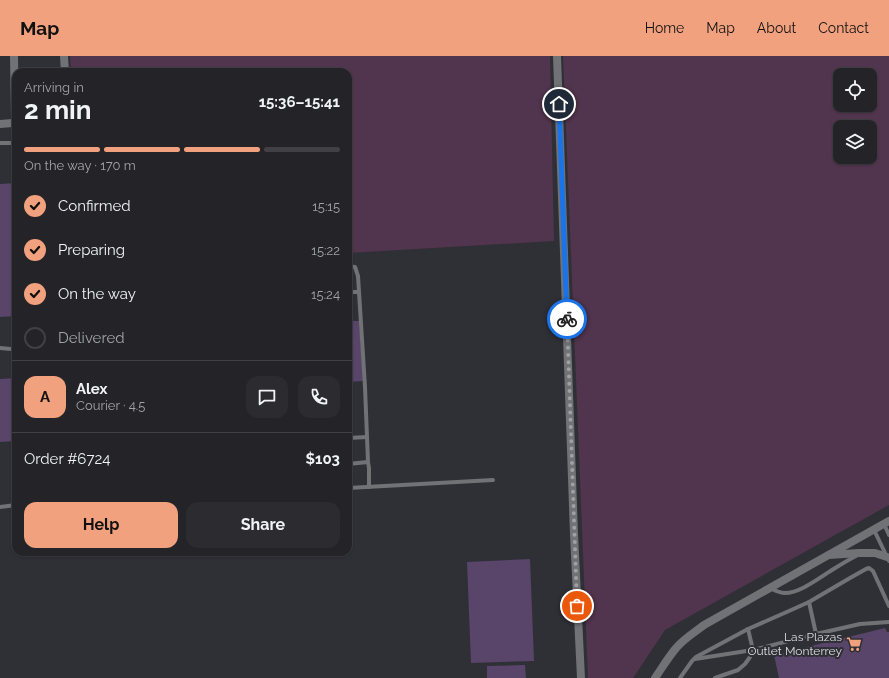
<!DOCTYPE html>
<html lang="en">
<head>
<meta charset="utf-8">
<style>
	body { margin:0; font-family:Raleway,sans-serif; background:#2b2b30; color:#f1f3f6; height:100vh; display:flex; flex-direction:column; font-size:15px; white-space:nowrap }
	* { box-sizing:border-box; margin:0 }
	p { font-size:13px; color:#a3a4a8 }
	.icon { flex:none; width:22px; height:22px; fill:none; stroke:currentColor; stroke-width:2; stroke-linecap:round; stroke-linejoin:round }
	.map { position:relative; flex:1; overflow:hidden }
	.panel { position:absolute; left:12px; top:12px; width:340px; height:488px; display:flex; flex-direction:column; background:#232328; border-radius:12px; box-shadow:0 1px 3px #0004,0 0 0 1px #404045 }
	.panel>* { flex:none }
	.tools { position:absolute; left:833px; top:12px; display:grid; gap:8px }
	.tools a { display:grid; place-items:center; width:44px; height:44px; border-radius:8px; background:#232328; box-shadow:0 1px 3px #0004,0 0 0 1px #404045; font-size:20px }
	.pin { position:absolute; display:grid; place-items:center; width:34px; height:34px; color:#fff; margin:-17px; border:2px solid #fff; border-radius:50%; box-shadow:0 1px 4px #0007 }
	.courier { position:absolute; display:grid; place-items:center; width:40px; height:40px; margin:-20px; border:3px solid #1a73e8; border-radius:50%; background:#fff; color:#222; box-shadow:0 1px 5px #0007 }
	.headline em { font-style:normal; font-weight:700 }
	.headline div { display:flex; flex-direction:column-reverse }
	.headline { display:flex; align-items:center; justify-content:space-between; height:68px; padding:0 12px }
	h1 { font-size:26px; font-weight:700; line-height:30px }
	.bar { display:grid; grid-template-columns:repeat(4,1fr); gap:6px 4px; align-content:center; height:48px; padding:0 12px }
	.bar i { height:5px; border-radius:3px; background:#404045 }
	.bar .active { background:#f1a17d }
	.bar p { grid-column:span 4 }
	.line { display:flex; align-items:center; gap:10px; padding:0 12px; border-top:1px solid #404045 }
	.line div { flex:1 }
	.round { display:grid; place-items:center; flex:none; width:42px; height:42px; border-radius:12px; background:#2b2b30 }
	ol { padding:0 12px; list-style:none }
	li { display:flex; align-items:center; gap:12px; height:44px }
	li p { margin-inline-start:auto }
	li .icon { padding:4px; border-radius:50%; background:#f1a17d; color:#111; stroke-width:4 }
	li:last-child { color:#a3a4a8 }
	li i { width:22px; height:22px; border:2px solid #404045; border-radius:50% }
	.action { display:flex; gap:8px; margin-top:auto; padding:8px 12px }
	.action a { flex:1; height:46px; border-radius:12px; background:#f1a17d; color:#111; font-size:16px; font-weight:700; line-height:46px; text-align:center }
	.action a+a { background:#2b2b30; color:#f1f3f6 }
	header { display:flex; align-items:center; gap:24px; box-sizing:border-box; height:56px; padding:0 20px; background:#f1a17d; color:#111 }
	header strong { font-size:19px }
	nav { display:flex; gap:22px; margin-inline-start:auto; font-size:14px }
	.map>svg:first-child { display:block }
	.green { fill:#51344d; fill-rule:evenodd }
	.building { fill:#59446a }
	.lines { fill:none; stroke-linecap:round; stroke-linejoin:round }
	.service { stroke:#707276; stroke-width:4 }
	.minor { stroke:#707276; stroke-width:8 }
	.tertiary { stroke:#707276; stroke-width:8 }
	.done { stroke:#9f9fa4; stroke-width:4; stroke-dasharray:0 7.2 }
	.route { stroke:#1a73e8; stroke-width:5 }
	.labels { text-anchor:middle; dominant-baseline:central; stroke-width:4; stroke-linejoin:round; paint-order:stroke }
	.poi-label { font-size:12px; fill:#dbdbe0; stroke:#2f2f36; text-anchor:end }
</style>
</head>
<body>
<header>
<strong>Map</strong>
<nav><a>Home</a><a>Map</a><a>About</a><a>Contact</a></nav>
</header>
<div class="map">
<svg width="889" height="622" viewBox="0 0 889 622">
	<rect width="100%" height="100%" fill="#2f2f36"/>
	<g class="green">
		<path d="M 70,0 L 550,0 L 554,185 L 348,197 L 348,16 L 71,16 Z"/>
		<path d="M 563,0 L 889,0 L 889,449 L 665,574 L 633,622 L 588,622 ZM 840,19 L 870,19 L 870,49 L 840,49 ZM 840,71 L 870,71 L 870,101 L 840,101 Z"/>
	</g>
	<g class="building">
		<path d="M 16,127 L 16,260 L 0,261 L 0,128 Z"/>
		<path d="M 348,265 L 359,265 L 363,325 L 348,326 Z"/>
		<path d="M 16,322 L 16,385 L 0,386 L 0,323 Z"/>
		<path d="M 530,503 L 534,605 L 471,607 L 467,506 Z"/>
		<path d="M 885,572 L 887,576 L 889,576 L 889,622 L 779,622 L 774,599 Z"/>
		<path d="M 525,609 L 526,622 L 487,622 L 487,610 Z"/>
	</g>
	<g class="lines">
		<g class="service">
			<path d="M 0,87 L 16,87"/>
			<path d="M 348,210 L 355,211 L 358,220 L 365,331 L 368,406 L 369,412 L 369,431"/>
			<path d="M 348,236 L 359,236"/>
			<path d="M 0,292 L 11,293"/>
			<path d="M 348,382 L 367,381"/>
			<path d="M 348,408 L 368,406"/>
			<path d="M 348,432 L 493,424"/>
			<path d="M 0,451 L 16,449"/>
			<path d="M 884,468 L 889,479"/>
			<path d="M 874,474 L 889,505"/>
			<path d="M 770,532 C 774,534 779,537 785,537 C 800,537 819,522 832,514 C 840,509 848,504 856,500"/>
			<path d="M 809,546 L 850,522 L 866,513 L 869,512 L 873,515 L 889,550"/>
			<path d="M 695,603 L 753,594 L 816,578"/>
			<path d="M 680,622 L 692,605 L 696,601 L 748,573 L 789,555 L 809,546 L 816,578 L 860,568 L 889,566"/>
			<path d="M 715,622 L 738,614 L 745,608 L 750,601 L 753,594 L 748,573"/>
		</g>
		<g class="minor">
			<path d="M 64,0 L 65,16"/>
			<path d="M 557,0 L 574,478 L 581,622"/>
			<path d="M 0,68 L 13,67 L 14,66 L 15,63 L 14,0"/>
		</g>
		<g class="tertiary">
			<path d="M 829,499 L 859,497 L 875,497 L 887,501"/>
			<path d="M 655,622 C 662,612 669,600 677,591 C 685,582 695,576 704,569 L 889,465"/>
		</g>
	</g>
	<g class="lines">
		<path class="done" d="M 567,263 L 577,550"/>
		<path class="route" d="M 559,48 L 567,263"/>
	</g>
	<defs>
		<g id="supermarket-bare" transform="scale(1.2)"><path d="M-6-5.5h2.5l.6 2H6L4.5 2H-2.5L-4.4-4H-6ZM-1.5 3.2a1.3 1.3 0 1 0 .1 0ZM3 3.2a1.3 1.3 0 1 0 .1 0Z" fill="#f1a17d" stroke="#2f2f36" stroke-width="2.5" paint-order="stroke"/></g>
	</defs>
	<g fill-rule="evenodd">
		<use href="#supermarket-bare" x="854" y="588"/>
	</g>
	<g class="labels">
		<g class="poi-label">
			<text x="842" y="581">Las Plazas<tspan x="842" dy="14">Outlet Monterrey</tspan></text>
		</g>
	</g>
</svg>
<div class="tools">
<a><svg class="icon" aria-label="locate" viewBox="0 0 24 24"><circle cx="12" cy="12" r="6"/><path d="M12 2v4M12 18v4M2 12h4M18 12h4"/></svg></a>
<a><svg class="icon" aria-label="layers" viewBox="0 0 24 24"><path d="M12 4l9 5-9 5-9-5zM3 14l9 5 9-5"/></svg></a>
</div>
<div class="pin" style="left:577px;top:550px;background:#ea580c"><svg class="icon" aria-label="bag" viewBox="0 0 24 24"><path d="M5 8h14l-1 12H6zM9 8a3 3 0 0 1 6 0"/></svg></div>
<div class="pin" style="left:559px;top:48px;background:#1f2937"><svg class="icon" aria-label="home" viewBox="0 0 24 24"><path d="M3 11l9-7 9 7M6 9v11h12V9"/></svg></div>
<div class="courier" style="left:567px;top:263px"><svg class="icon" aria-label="bike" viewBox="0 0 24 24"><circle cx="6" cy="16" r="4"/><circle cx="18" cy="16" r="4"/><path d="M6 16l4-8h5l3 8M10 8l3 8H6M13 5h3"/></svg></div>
<section class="panel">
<div class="headline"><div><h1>2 min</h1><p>Arriving in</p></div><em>15:36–15:41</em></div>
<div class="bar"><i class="active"></i><i class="active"></i><i class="active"></i><i></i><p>On the way · 170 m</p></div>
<ol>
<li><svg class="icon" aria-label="check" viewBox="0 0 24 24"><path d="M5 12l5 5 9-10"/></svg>Confirmed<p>15:15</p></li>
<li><svg class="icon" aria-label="check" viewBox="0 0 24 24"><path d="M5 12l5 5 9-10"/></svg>Preparing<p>15:22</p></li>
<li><svg class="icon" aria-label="check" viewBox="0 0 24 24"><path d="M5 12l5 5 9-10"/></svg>On the way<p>15:24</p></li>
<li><i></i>Delivered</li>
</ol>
<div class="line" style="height:72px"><b class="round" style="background:#f1a17d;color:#111">A</b><div><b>Alex</b><p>Courier · 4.5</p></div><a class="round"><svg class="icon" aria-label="chat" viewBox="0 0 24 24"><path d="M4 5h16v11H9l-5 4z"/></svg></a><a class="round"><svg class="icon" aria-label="phone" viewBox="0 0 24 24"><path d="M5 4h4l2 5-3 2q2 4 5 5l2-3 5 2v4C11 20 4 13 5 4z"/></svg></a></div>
<div class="line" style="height:52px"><div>Order #6724</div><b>$103</b></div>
<div class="action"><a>Help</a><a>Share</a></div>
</section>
</div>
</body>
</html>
